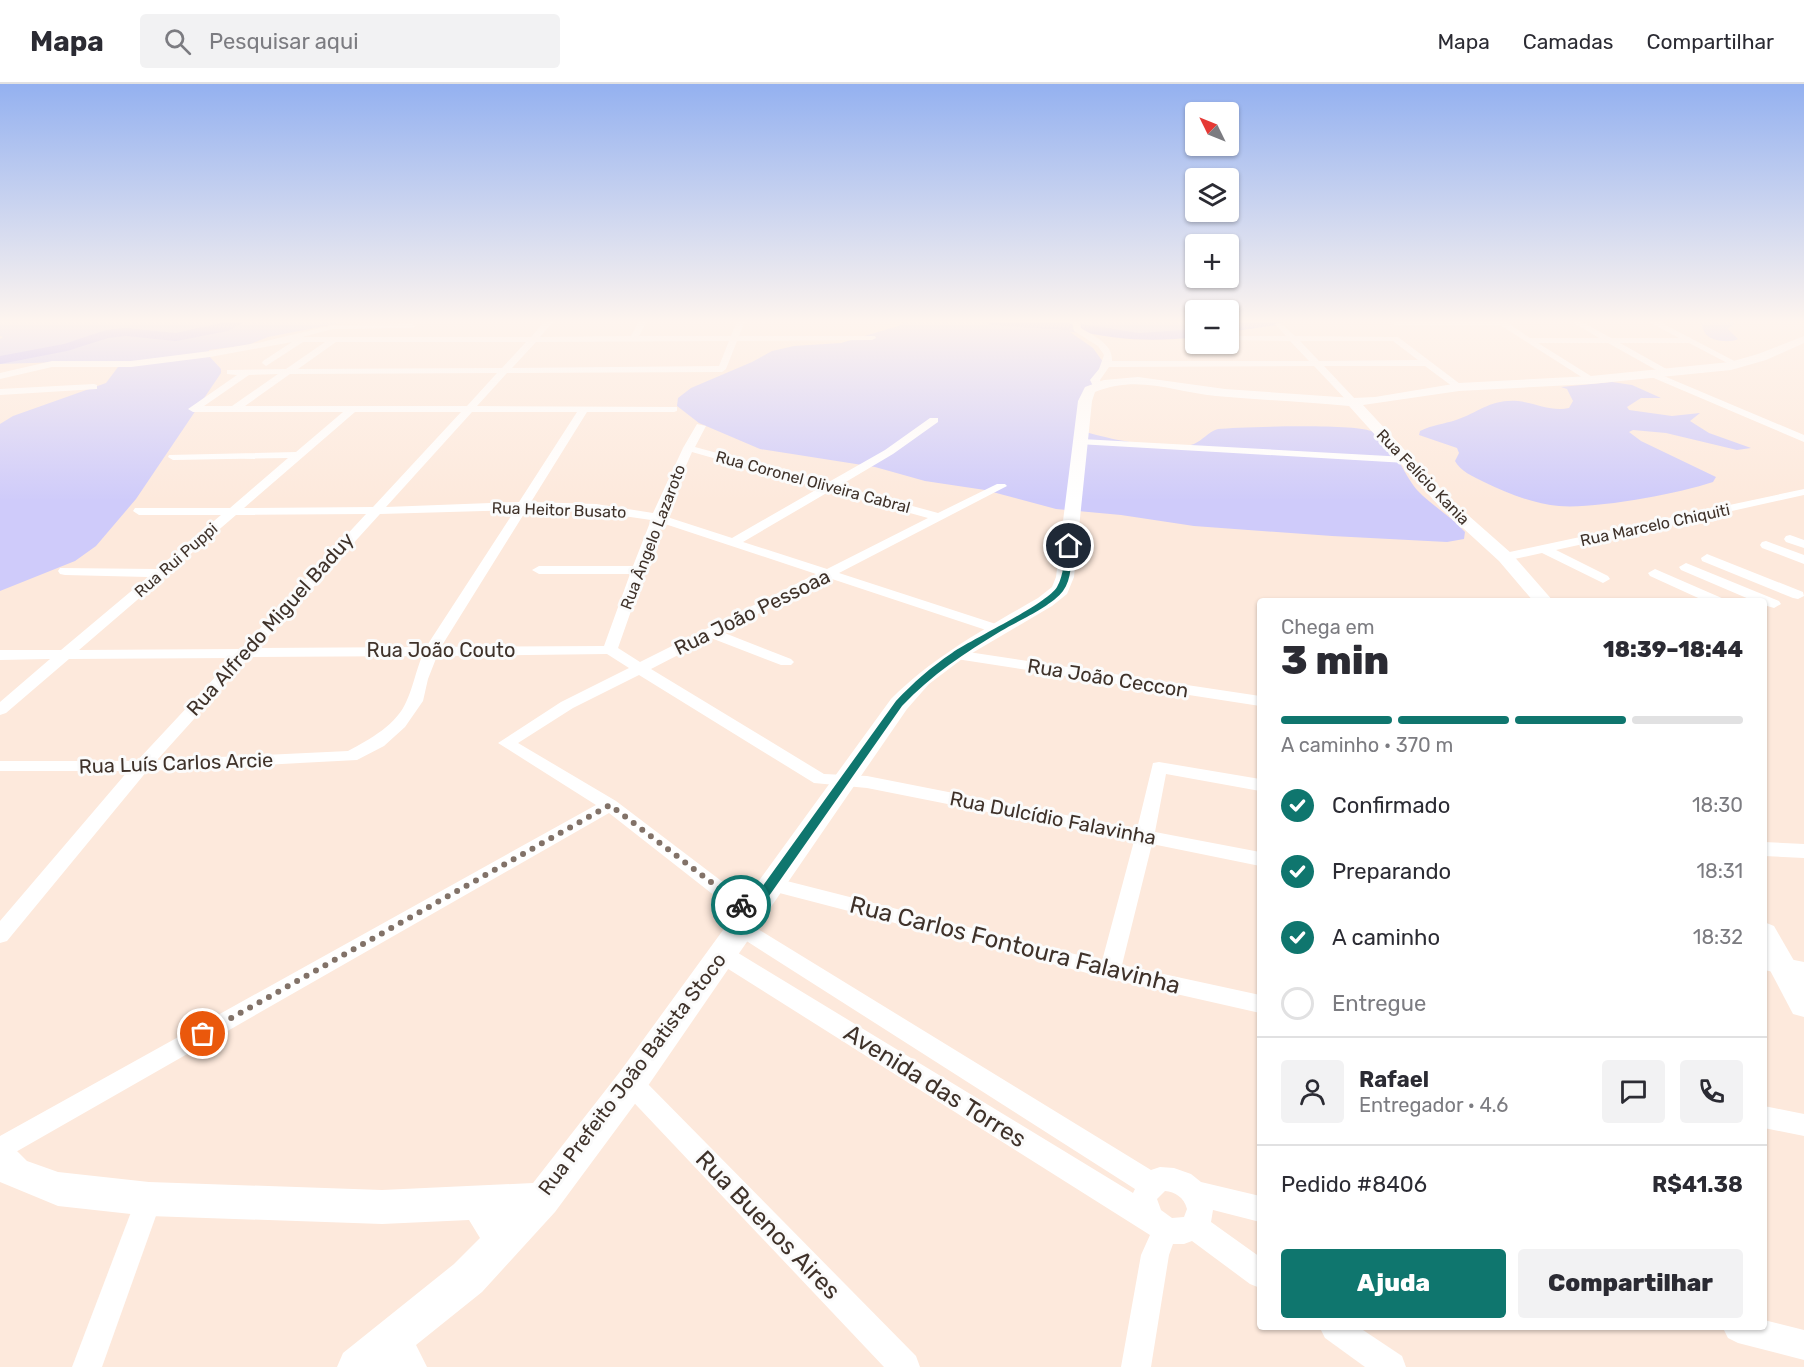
<!DOCTYPE html>
<html lang="pt">
<head>
<meta charset="utf-8">
<style>
	body { margin:0; font-family:Rubik,sans-serif; background:#f2f2f3; color:#2b2b33; height:100vh; display:flex; flex-direction:column; font-size:22px; white-space:nowrap }
	* { box-sizing:border-box; margin:0 }
	p { font-size:20px; color:#7c7c81 }
	.icon { flex:none; width:33px; height:33px; fill:none; stroke:currentColor; stroke-width:2; stroke-linecap:round; stroke-linejoin:round }
	.map { position:relative; flex:1; overflow:hidden }
	.drawer { position:absolute; left:1257px; top:514px; width:510px; height:732px; display:flex; flex-direction:column; background:#fff; border-radius:6px; box-shadow:0 2px 4px #0004 }
	.drawer>* { flex:none }
	.needle { width:39px; rotate:313deg }
	.controls { position:absolute; left:1185px; top:18px; display:grid; gap:12px }
	.controls a { display:grid; place-items:center; width:54px; height:54px; border-radius:6px; background:#fff; box-shadow:0 2px 4px #0004; font-size:30px }
	.pin { position:absolute; display:grid; place-items:center; width:51px; height:51px; color:#fff; margin:-26px; border:3px solid #fff; border-radius:50%; box-shadow:0 2px 6px #0007 }
	.courier { position:absolute; display:grid; place-items:center; width:60px; height:60px; margin:-30px; border:4px solid #0f766e; border-radius:50%; background:#fff; color:#222; box-shadow:0 2px 8px #0007 }
	.overview em { font-style:normal; font-weight:800 }
	.overview div { display:flex; flex-direction:column-reverse }
	.overview { display:flex; align-items:center; justify-content:space-between; height:102px; padding:0 24px }
	h1 { font-size:39px; font-weight:800; line-height:45px }
	.bar { display:grid; grid-template-columns:repeat(4,1fr); gap:9px 6px; align-content:center; height:72px; padding:0 24px }
	.bar i { height:8px; border-radius:4px; background:#e1e1e2 }
	.bar .selected { background:#0f766e }
	.bar p { grid-column:span 4 }
	.line { display:flex; align-items:center; gap:15px; padding:0 24px; border-top:2px solid #e1e1e2 }
	.line div { flex:1 }
	.round { display:grid; place-items:center; flex:none; width:63px; height:63px; border-radius:6px; background:#f2f2f3 }
	ol { padding:0 24px; list-style:none }
	li { display:flex; align-items:center; gap:18px; height:66px }
	li p { margin-inline-start:auto }
	li .icon { padding:6px; border-radius:50%; background:#0f766e; color:#fff; stroke-width:4 }
	li:last-child { color:#7c7c81 }
	li i { width:33px; height:33px; border:3px solid #e1e1e2; border-radius:50% }
	.cta { display:flex; gap:12px; margin-top:auto; padding:12px 24px }
	.cta a { flex:1; height:69px; border-radius:6px; background:#0f766e; color:#fff; font-size:24px; font-weight:800; line-height:69px; text-align:center }
	.cta a+a { background:#f2f2f3; color:#2b2b33 }
	header { display:flex; align-items:center; gap:36px; box-sizing:border-box; height:84px; padding:0 30px; background:#fff; border-bottom:2px solid #e1e1e2 }
	header strong { font-size:28px }
	nav { display:flex; gap:33px; margin-inline-start:auto; font-size:21px }
	.search { width:420px; height:54px; background:#f2f2f3; display:flex; align-items:center; gap:15px; box-sizing:border-box; padding:0 21px; border-radius:6px; color:#7c7c81; font-size:22px }
	.map>svg:first-child { display:block }
	.green { fill:#cfcbfa }
	.lines { fill:none; stroke-linecap:round; stroke-linejoin:round }
	.river { fill:#b6adfd; fill-rule:evenodd }
	.street { fill:#fff; fill-rule:evenodd }
	.secondary { fill:#fff; fill-rule:evenodd }
	.route { fill:#0f766e }
	.done { stroke:#827268; stroke-width:6; stroke-dasharray:0 10.8 }
	.labels { text-anchor:middle; dominant-baseline:central; stroke-width:6; stroke-linejoin:round; paint-order:stroke }
	.far-street-label { font-size:16px; fill:#3f322a; stroke:#fbfbfb }
	.street-label { font-size:20px; fill:#3f322a; stroke:#fbfbfb }
	.near-street-label { font-size:24px; fill:#3f322a; stroke:#fbfbfb }
</style>
</head>
<body>
<header>
<strong>Mapa</strong>
<div class="search"><svg class="icon" aria-label="search" viewBox="0 0 24 24"><circle cx="10" cy="10" r="6"/><path d="M15 15l6 6"/></svg>Pesquisar aqui</div>
<nav><a>Mapa</a><a>Camadas</a><a>Compartilhar</a></nav>
</header>
<div class="map">
<svg width="1804" height="1283" viewBox="0 0 1804 1283">
	<rect width="100%" height="100%" fill="#fde9dc"/>
	<g class="green">
		<path d="M 0,237 L 351,237 L 268,253 L 248,261 L 209,266 L 209,272 L 221,285 L 221,289 L 136,415 L 96,462 L 75,477 L 0,507 L 0,340 L 13,332 L 106,299 L 118,283 L 93,277 L 0,280 L 0,255 L 3,253 L 0,252 Z"/>
		<path d="M 905,237 L 1195,237 L 1195,247 L 1136,253 L 1070,248 L 1093,264 L 1103,278 L 1094,300 L 1083,347 C 1106,355 1172,368 1194,360 C 1203,356 1208,348 1218,345 C 1242,343 1358,339 1373,348 C 1395,361 1402,388 1417,406 C 1432,422 1451,432 1465,448 L 1464,455 L 1447,458 L 1332,452 L 1194,442 L 1121,431 L 1056,425 L 985,406 L 925,397 L 875,383 L 760,365 L 699,339 L 677,322 L 678,314 L 691,304 L 752,278 L 772,267 L 794,262 L 841,259 L 898,242 Z"/>
		<path d="M 1695,237 L 1737,237 L 1728,245 L 1738,255 C 1731,259 1711,258 1705,249 C 1703,246 1703,243 1701,240 Z"/>
		<path d="M 1612,298 L 1632,301 L 1661,314 L 1641,314 L 1627,323 L 1629,326 L 1672,332 L 1700,329 L 1690,337 L 1709,349 L 1751,364 L 1737,366 L 1666,349 L 1633,346 L 1629,348 L 1641,357 L 1716,393 L 1713,398 C 1677,410 1596,425 1559,422 C 1533,420 1507,409 1484,398 C 1474,393 1460,387 1455,377 L 1459,369 L 1457,364 L 1419,351 L 1420,347 C 1432,341 1444,340 1456,336 C 1480,328 1490,315 1518,317 C 1535,319 1552,328 1569,324 L 1573,317 L 1567,305 L 1561,303 Z"/>
	</g>
	<g class="lines">
		<g class="river">
			<path d="M 229,237 L 246,237 L 228,247 L 176,257 L 126,252 L 108,254 L 67,267 L 0,280 L 0,272 L 64,260 L 106,246 L 126,244 L 176,249 Z"/>
			<path d="M 984,237 C 1002,237 1063,232 1074,242 L 1068,246 L 990,241 Z"/>
			<path d="M 1249,237 L 1284,237 L 1278,241 L 1228,248 L 1228,240 Z"/>
			<path d="M 1082,240 L 1139,249 L 1196,245 L 1196,253 C 1155,258 1117,256 1078,247 L 1076,244 L 1078,241 Z"/>
		</g>
		<g class="street">
			<path d="M 545,237 L 554,237 L 540,253 L 631,252 L 639,237 L 647,237 L 639,252 L 731,252 L 737,237 L 745,237 L 739,252 L 875,252 L 876,254 L 872,256 L 737,257 L 726,285 L 722,288 L 507,289 L 477,322 L 677,323 L 677,327 L 674,328 L 587,328 L 531,418 L 596,420 L 653,429 L 683,364 L 697,340 L 706,342 L 695,363 L 827,399 L 885,366 L 930,334 L 938,334 L 938,338 L 893,370 L 839,402 L 938,429 L 997,400 L 1005,400 L 1007,402 L 839,489 L 1002,542 L 1004,545 L 1002,548 L 992,548 L 829,494 L 722,548 L 791,575 L 794,578 L 791,581 L 781,581 L 711,554 L 651,585 L 824,690 L 867,692 L 1137,745 L 1153,679 L 1159,678 L 1260,695 L 1260,707 L 1166,690 L 1155,748 L 1260,768 L 1260,782 L 1152,760 L 1122,881 L 1260,911 L 1260,929 L 1110,895 L 764,805 L 761,800 L 764,795 L 771,793 L 1102,877 L 1134,757 L 867,704 L 814,699 L 639,591 L 573,624 L 518,659 L 616,717 L 757,824 L 760,829 L 757,834 L 750,836 L 743,834 L 609,729 L 0,1077 L 0,1052 L 596,721 L 498,659 L 561,618 L 629,584 L 607,570 L 437,572 L 428,595 L 423,617 L 405,643 L 384,662 L 357,676 L 147,687 L 7,857 L 0,859 L 0,837 L 128,687 L 0,687 L 0,677 L 137,677 L 233,574 L 69,575 L 6,629 L 0,631 L 0,618 L 50,575 L 0,576 L 0,566 L 61,566 L 148,493 L 65,491 L 60,490 L 58,487 L 60,484 L 157,485 L 221,431 L 139,431 L 133,427 L 135,424 L 230,424 L 288,374 L 173,376 L 168,373 L 169,371 L 296,368 L 343,328 L 193,328 L 188,325 L 237,291 L 227,290 L 227,286 L 286,285 L 325,258 L 303,258 L 266,282 L 262,279 L 263,277 L 292,258 L 210,273 L 131,283 L 52,283 L 0,295 L 0,289 L 52,277 L 131,277 L 210,267 L 262,258 L 333,241 L 412,240 L 416,242 L 412,244 L 333,245 L 302,253 L 531,253 ZM 729,257 L 719,282 L 512,284 L 536,258 ZM 336,258 L 526,258 L 502,284 L 298,285 ZM 497,289 L 467,322 L 245,322 L 290,290 ZM 278,290 L 232,322 L 204,322 L 249,291 ZM 355,328 L 461,328 L 373,423 L 244,424 ZM 472,328 L 577,328 L 519,418 L 386,423 ZM 692,368 L 819,404 L 732,454 L 664,432 ZM 830,407 L 928,434 L 827,485 L 743,458 ZM 527,425 L 596,428 L 651,436 L 633,482 L 539,482 L 532,486 L 539,490 L 630,490 L 604,562 L 441,563 ZM 515,426 L 426,563 L 258,564 L 380,430 ZM 366,430 L 241,565 L 79,566 L 236,431 ZM 662,439 L 816,490 L 640,578 L 618,564 ZM 422,572 C 416,587 413,603 407,616 C 397,641 370,655 348,667 L 157,676 L 250,573 Z"/>
			<path d="M 1072,237 L 1080,237 L 1081,244 C 1094,252 1113,260 1112,277 L 1309,277 L 1290,257 L 1234,256 L 1230,254 L 1234,252 L 1286,252 L 1275,240 L 1279,238 L 1295,252 L 1398,253 L 1464,303 L 1456,305 L 1425,282 L 1324,282 L 1356,316 L 1356,320 L 1350,320 L 1314,282 L 1109,283 L 1100,296 L 1102,302 L 1097,305 L 1094,304 L 1090,296 L 1099,285 L 1104,271 L 1098,262 L 1074,247 ZM 1300,257 L 1393,257 L 1418,276 L 1319,277 Z"/>
			<path d="M 1394,237 L 1505,237 L 1530,254 L 1599,254 L 1571,237 L 1581,237 L 1611,254 L 1679,254 L 1647,237 L 1658,237 L 1742,281 L 1735,283 L 1689,259 L 1620,259 L 1670,287 L 1672,289 L 1667,292 L 1608,259 L 1538,259 L 1594,294 L 1596,296 L 1591,299 L 1500,241 L 1394,241 Z"/>
			<path d="M 1652,287 L 1804,351 L 1804,358 L 1649,292 L 1647,290 Z"/>
			<path d="M 94,300 L 97,301 L 97,305 L 0,311 L 0,305 Z"/>
			<path d="M 1082,355 L 1406,373 L 1411,376 L 1406,379 L 1078,360 L 1078,356 Z"/>
			<path d="M 1804,405 L 1804,411 L 1556,466 L 1608,492 L 1610,495 L 1603,499 L 1542,469 L 1505,477 L 1499,473 L 1505,469 Z"/>
			<path d="M 1790,451 L 1804,456 L 1804,464 L 1786,458 L 1784,455 L 1786,452 Z"/>
			<path d="M 1766,457 L 1804,471 L 1804,480 L 1762,464 L 1760,461 L 1762,458 Z"/>
			<path d="M 1707,470 L 1803,508 L 1804,512 L 1798,515 L 1793,514 L 1702,477 L 1701,474 Z"/>
			<path d="M 1686,479 L 1779,517 L 1781,520 L 1774,524 L 1764,521 L 1764,518 L 1756,518 L 1681,486 L 1679,483 Z"/>
			<path d="M 1655,485 L 1724,515 L 1726,518 L 1707,518 L 1650,492 L 1648,489 Z"/>
			<path d="M 955,566 L 1260,612 L 1260,622 L 950,574 L 947,571 Z"/>
			<path d="M 1764,758 L 1804,760 L 1804,774 L 1764,772 Z"/>
			<path d="M 741,836 L 748,839 L 1151,1086 L 1160,1083 L 1174,1084 L 1191,1090 L 1201,1098 L 1260,1112 L 1260,1138 L 1213,1126 L 1211,1138 L 1260,1173 L 1260,1204 L 1250,1200 L 1192,1157 L 1184,1160 L 1173,1160 L 1169,1171 L 1151,1283 L 1121,1283 L 1141,1171 L 1150,1151 L 714,876 L 711,870 L 714,864 L 722,862 L 730,864 L 1133,1109 L 1135,1105 L 734,849 L 731,844 L 734,839 ZM 1165,1107 C 1175,1108 1184,1113 1187,1125 L 1184,1133 L 1172,1134 L 1161,1126 L 1157,1115 Z"/>
			<path d="M 1764,870 L 1804,878 L 1804,894 L 1764,886 Z"/>
			<path d="M 631,989 L 640,992 L 916,1272 L 920,1283 L 884,1283 L 622,1006 L 619,999 L 622,992 Z"/>
			<path d="M 1764,1022 L 1804,1030 L 1804,1052 L 1764,1044 Z"/>
			<path d="M 149,1102 L 158,1106 L 162,1115 L 102,1283 L 72,1283 L 136,1115 L 140,1106 Z"/>
			<path d="M 1764,1236 L 1804,1246 L 1804,1276 L 1738,1259 L 1728,1254 L 1723,1244 L 1764,1244 Z"/>
			<path d="M 1320,1244 L 1360,1244 L 1402,1272 L 1406,1283 L 1365,1283 L 1325,1254 Z"/>
		</g>
		<g class="secondary">
			<path d="M 1804,252 L 1804,259 L 1766,276 L 1731,286 L 1591,300 L 1459,307 L 1363,321 L 1452,417 L 1511,469 L 1554,518 L 1534,518 L 1499,477 L 1440,423 L 1349,322 C 1305,318 1261,316 1216,312 C 1175,308 1138,290 1095,308 L 1092,317 L 1074,493 L 1067,510 L 1052,522 L 962,575 L 929,600 L 907,625 L 643,1009 L 555,1128 L 482,1208 L 416,1261 L 427,1283 L 337,1283 L 343,1269 L 454,1180 L 480,1154 L 469,1136 L 382,1140 L 149,1132 L 58,1122 L 0,1098 L 0,1057 L 12,1062 L 27,1077 L 58,1088 L 149,1098 L 382,1106 L 533,1099 L 619,989 L 891,615 C 934,572 986,544 1038,514 L 1052,503 L 1056,493 L 1078,317 L 1085,303 L 1104,296 L 1138,293 L 1225,305 L 1353,314 L 1375,313 L 1459,299 L 1591,292 L 1730,278 L 1758,270 Z"/>
			<path d="M 1764,838 L 1774,842 L 1804,894 L 1804,933 L 1793,930 L 1764,875 Z"/>
		</g>
	</g>
	<linearGradient id="sky" x2="0" y2="1"><stop stop-color="#94b1f0"/><stop offset="0.57" stop-color="#fef5ef"/><stop offset="1" stop-color="#fef5ef" stop-opacity="0"/></linearGradient>
	<rect width="1804" height="417" fill="url(#sky)"/>
	<path class="route" d="M 1069,460 L 1073,462 C 1071,476 1072,495 1063,507 C 1052,522 1018,537 1001,547 C 965,569 932,590 902,622 L 755,832 L 746,832 L 736,824 L 736,818 L 741,817 L 749,821 L 896,617 C 913,599 931,583 952,569 C 972,555 1047,520 1057,503 C 1064,491 1064,475 1065,462 Z"/>
	<g class="lines">
		<path class="done" d="M 203,950 L 610,721 L 741,821"/>
	</g>
	<g class="labels">
		<g class="far-street-label">
			<text transform="translate(1423 393) rotate(46)">Rua Felício Kania</text>
			<text transform="translate(813 398) rotate(15)">Rua Coronel Oliveira Cabral</text>
			<text transform="translate(559 426) rotate(2)">Rua Heitor Busato</text>
			<text transform="translate(1655 441) rotate(-12)">Rua Marcelo Chiquiti</text>
			<text transform="translate(653 453) rotate(-69)">Rua Ângelo Lazaroto</text>
			<text transform="translate(176 476) rotate(-41)">Rua Rui Puppi</text>
		</g>
		<g class="street-label">
			<text transform="translate(752 528) rotate(-26)">Rua João Pessoaa</text>
			<text transform="translate(270 540) rotate(-48)">Rua Alfredo Miguel Baduy</text>
			<text x="441" y="566">Rua João Couto</text>
			<text transform="translate(1108 594) rotate(9)">Rua João Ceccon</text>
			<text transform="translate(176 679) rotate(-2)">Rua Luís Carlos Arcie</text>
			<text transform="translate(1053 734) rotate(11)">Rua Dulcídio Falavinha</text>
			<text transform="translate(632 990) rotate(-53)">Rua Prefeito João Batista Stoco</text>
		</g>
		<g class="near-street-label">
			<text transform="translate(1015 861) rotate(14)">Rua Carlos Fontoura Falavinha</text>
			<text transform="translate(935 1002) rotate(32)">Avenida das Torres</text>
			<text transform="translate(768 1141) rotate(46)">Rua Buenos Aires</text>
		</g>
	</g>
</svg>
<div class="controls">
<a><svg class="needle" viewBox="-14 -14 28 28"><path d="M0-13l5 13h-10z" fill="#e53935"/><path d="M0 13l5-13h-10z" fill="#7c7c81"/></svg></a>
<a><svg class="icon" aria-label="layers" viewBox="0 0 24 24"><path d="M12 4l9 5-9 5-9-5zM3 14l9 5 9-5"/></svg></a>
<a>+</a>
<a>−</a>
</div>
<div class="pin" style="left:203px;top:950px;background:#ea580c"><svg class="icon" aria-label="bag" viewBox="0 0 24 24"><path d="M5 8h14l-1 12H6zM9 8a3 3 0 0 1 6 0"/></svg></div>
<div class="pin" style="left:1069px;top:462px;background:#1f2937"><svg class="icon" aria-label="home" viewBox="0 0 24 24"><path d="M3 11l9-7 9 7M6 9v11h12V9"/></svg></div>
<div class="courier" style="left:741px;top:821px"><svg class="icon" aria-label="bike" viewBox="0 0 24 24"><circle cx="6" cy="16" r="4"/><circle cx="18" cy="16" r="4"/><path d="M6 16l4-8h5l3 8M10 8l3 8H6M13 5h3"/></svg></div>
<section class="drawer">
<div class="overview"><div><h1>3 min</h1><p>Chega em</p></div><em>18:39–18:44</em></div>
<div class="bar"><i class="selected"></i><i class="selected"></i><i class="selected"></i><i></i><p>A caminho · 370 m</p></div>
<ol>
<li><svg class="icon" aria-label="check" viewBox="0 0 24 24"><path d="M5 12l5 5 9-10"/></svg>Confirmado<p>18:30</p></li>
<li><svg class="icon" aria-label="check" viewBox="0 0 24 24"><path d="M5 12l5 5 9-10"/></svg>Preparando<p>18:31</p></li>
<li><svg class="icon" aria-label="check" viewBox="0 0 24 24"><path d="M5 12l5 5 9-10"/></svg>A caminho<p>18:32</p></li>
<li><i></i>Entregue</li>
</ol>
<div class="line" style="height:108px"><a class="round"><svg class="icon" aria-label="person" viewBox="0 0 24 24"><circle cx="12" cy="8" r="4"/><path d="M4 21q1-7 8-7t8 7"/></svg></a><div><b>Rafael</b><p>Entregador · 4.6</p></div><a class="round"><svg class="icon" aria-label="chat" viewBox="0 0 24 24"><path d="M4 5h16v11H9l-5 4z"/></svg></a><a class="round"><svg class="icon" aria-label="phone" viewBox="0 0 24 24"><path d="M5 4h4l2 5-3 2q2 4 5 5l2-3 5 2v4C11 20 4 13 5 4z"/></svg></a></div>
<div class="line" style="height:78px"><div>Pedido #8406</div><b>R$41.38</b></div>
<div class="cta"><a>Ajuda</a><a>Compartilhar</a></div>
</section>
</div>
</body>
</html>
